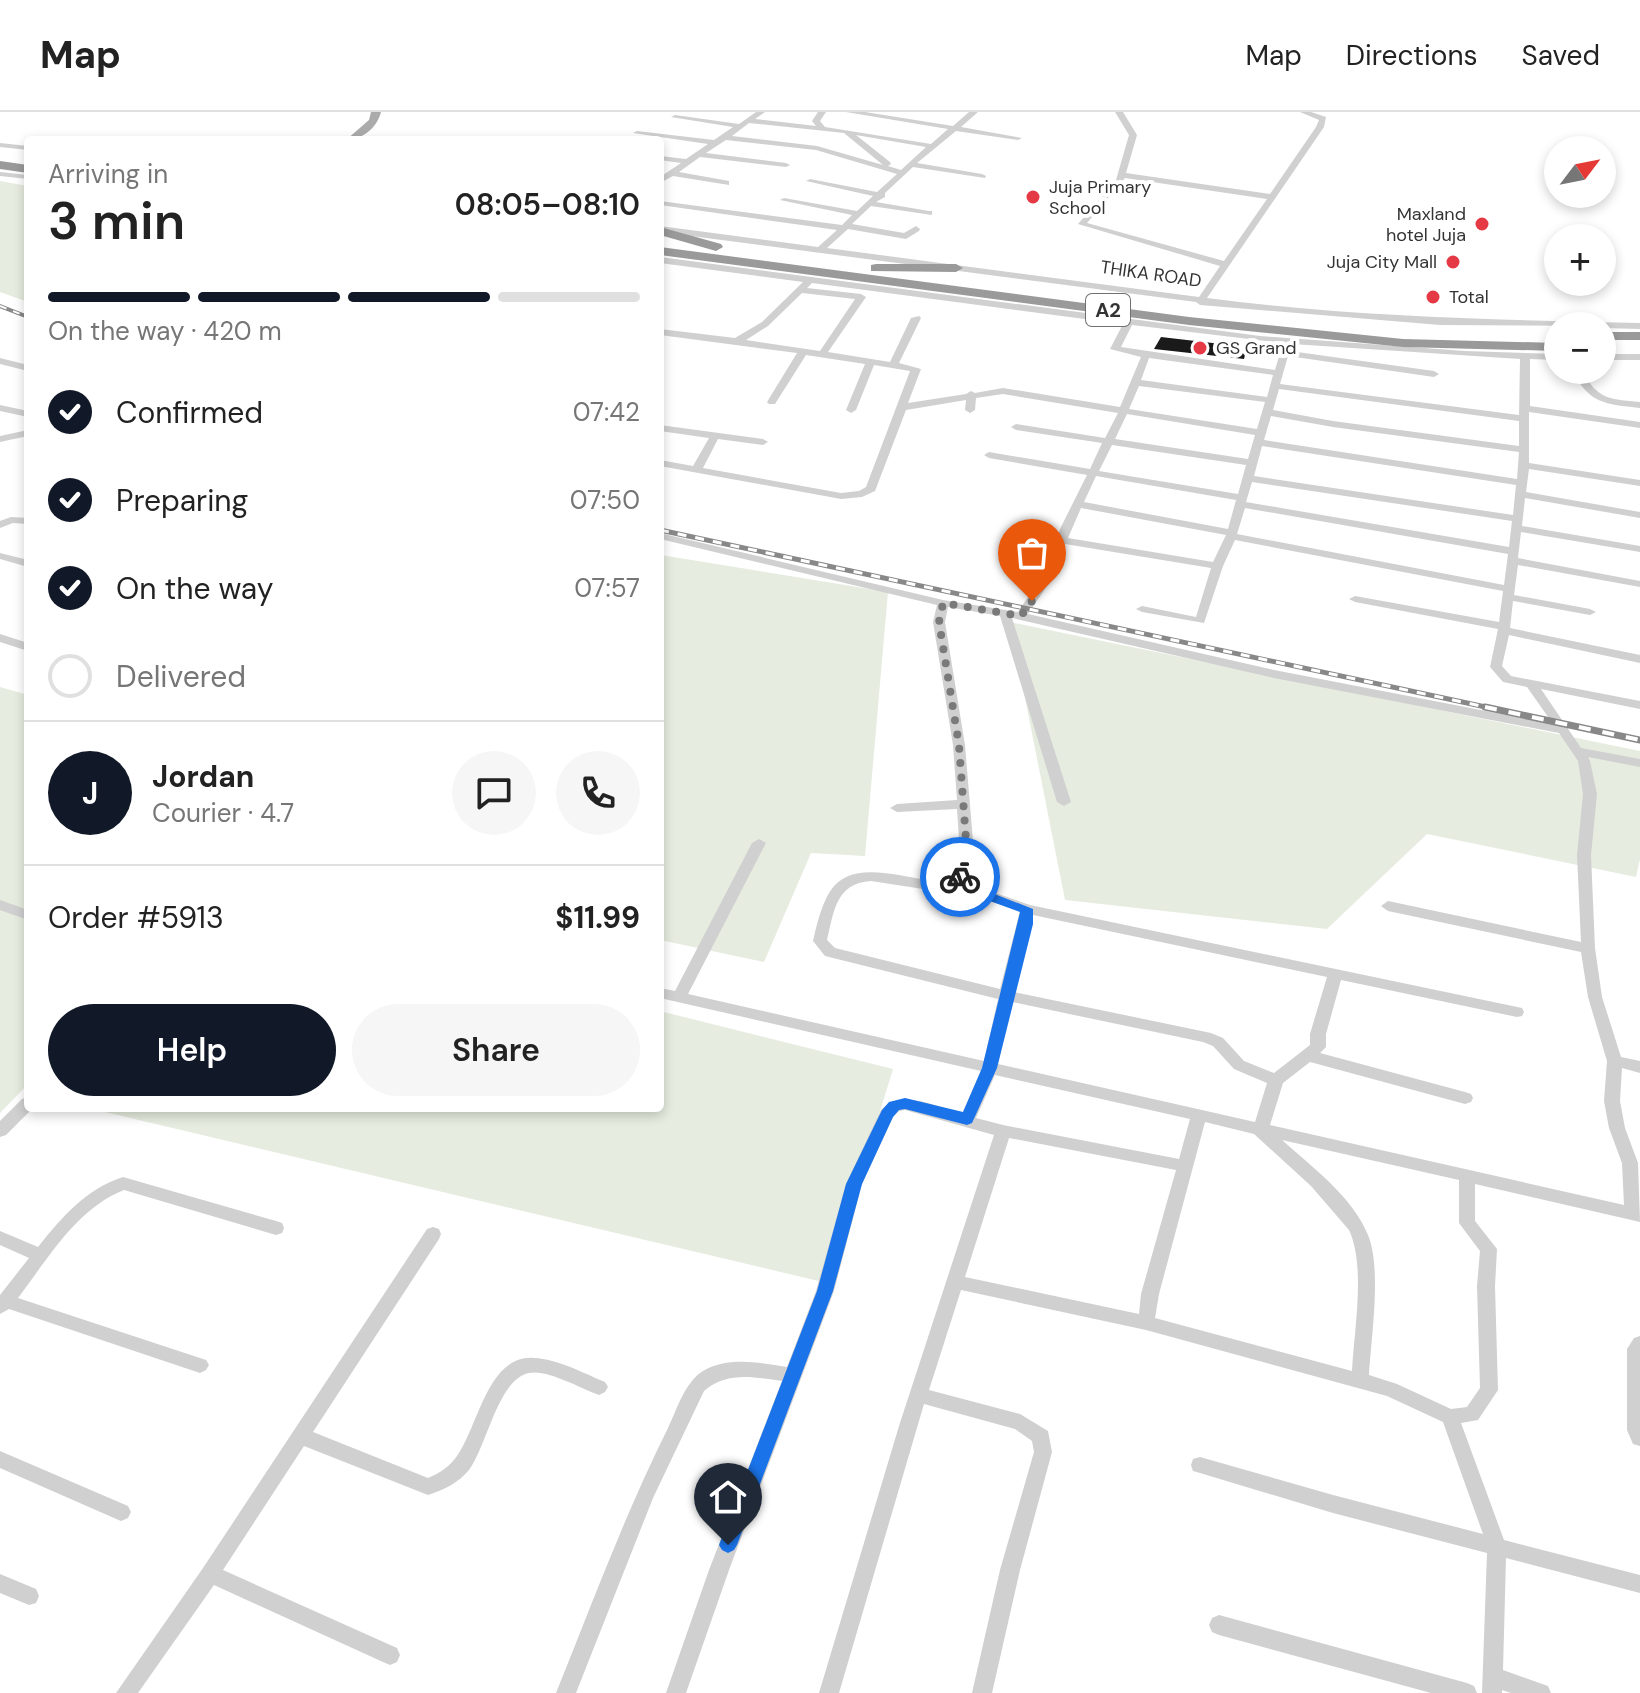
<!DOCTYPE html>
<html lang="en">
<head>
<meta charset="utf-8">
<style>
	body { margin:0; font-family:"DM Sans",sans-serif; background:#f6f6f6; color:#222; height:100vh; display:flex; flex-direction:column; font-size:30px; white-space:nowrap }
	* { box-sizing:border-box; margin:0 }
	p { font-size:26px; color:#767676 }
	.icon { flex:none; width:44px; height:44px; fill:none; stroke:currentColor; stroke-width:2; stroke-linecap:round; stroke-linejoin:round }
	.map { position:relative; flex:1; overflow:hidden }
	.sheet { position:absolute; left:24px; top:24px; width:640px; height:976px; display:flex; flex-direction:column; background:#fff; border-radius:8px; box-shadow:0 4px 12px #0003 }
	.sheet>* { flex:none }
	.needle { width:52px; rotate:58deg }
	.tools { position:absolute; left:1544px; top:24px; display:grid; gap:16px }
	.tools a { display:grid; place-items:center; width:72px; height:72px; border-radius:50%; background:#fff; box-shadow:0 4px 12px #0003; font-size:40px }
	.pin { position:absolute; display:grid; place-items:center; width:68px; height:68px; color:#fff; margin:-82px -34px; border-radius:50% 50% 50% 0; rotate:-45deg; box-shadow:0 0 8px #0007 }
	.pin .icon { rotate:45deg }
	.courier { position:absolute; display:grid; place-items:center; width:80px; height:80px; margin:-40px; border:6px solid #1a73e8; border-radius:50%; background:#fff; color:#222; box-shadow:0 2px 10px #0007 }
	.head em { font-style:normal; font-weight:600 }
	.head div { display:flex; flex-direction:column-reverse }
	.head { display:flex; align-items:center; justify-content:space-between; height:136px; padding:0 24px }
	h1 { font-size:52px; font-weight:600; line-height:60px }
	.bar { display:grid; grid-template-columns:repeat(4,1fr); gap:12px 8px; align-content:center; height:96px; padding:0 24px }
	.bar i { height:10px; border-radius:6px; background:#e0e0e0 }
	.bar .on { background:#111827 }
	.bar p { grid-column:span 4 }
	.line { display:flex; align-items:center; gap:20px; padding:0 24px; border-top:2px solid #e0e0e0 }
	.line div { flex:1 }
	.round { display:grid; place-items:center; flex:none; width:84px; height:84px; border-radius:42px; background:#f6f6f6 }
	ol { padding:0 24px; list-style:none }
	li { display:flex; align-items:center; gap:24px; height:88px }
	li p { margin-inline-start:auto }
	li .icon { padding:8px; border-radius:50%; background:#111827; color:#fff; stroke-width:4 }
	li:last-child { color:#767676 }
	li i { width:44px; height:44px; border:4px solid #e0e0e0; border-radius:50% }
	.action { display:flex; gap:16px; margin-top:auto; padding:16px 24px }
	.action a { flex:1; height:92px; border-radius:48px; background:#111827; color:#fff; font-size:32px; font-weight:600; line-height:92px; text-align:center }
	.action a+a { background:#f6f6f6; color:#222 }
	header { display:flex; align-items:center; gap:48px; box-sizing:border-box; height:112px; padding:0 40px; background:#fff; border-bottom:2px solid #e0e0e0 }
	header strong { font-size:38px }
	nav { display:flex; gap:44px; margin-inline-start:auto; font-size:28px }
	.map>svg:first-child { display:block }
	.green { fill:#e6ecdf }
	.building { fill:#1a1a1a }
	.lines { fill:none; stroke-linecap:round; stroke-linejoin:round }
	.minor { fill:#d0d0d0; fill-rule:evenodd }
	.major { fill:#ababab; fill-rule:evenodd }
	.highway { fill:#9a9a9a; fill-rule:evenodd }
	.rail-far2-casing { stroke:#888; stroke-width:4 }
	.rail-far1-casing { stroke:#888; stroke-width:5 }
	.rail-casing { stroke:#888; stroke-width:7 }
	.rail-far2 { stroke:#fff; stroke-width:2; stroke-dasharray:7; stroke-linecap:butt }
	.rail-far1 { stroke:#fff; stroke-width:3; stroke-dasharray:9; stroke-linecap:butt }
	.rail { stroke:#fff; stroke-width:4; stroke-dasharray:12; stroke-linecap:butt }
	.route { fill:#1a73e8 }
	.done { stroke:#7a7a7a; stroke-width:8; stroke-dasharray:0 14.4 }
	.poi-dot { fill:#e63946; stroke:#fff; stroke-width:3 }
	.labels { text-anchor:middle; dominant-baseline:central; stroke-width:8; stroke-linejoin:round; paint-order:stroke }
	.far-poi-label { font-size:18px; fill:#333; stroke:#fff; text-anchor:start }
	.far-street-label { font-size:18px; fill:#333; stroke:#fff }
	.shield { fill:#fff; stroke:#707070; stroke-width:2 }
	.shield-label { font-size:20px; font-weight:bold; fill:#333 }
</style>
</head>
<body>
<header>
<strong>Map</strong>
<nav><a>Map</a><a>Directions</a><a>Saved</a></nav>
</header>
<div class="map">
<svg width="1640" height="1581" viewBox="0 0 1640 1581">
	<rect width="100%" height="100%" fill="#fff"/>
	<g class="green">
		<path d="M 0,69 L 28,74 L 28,87 L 24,91 L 28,92 L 28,190 L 0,180 Z"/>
		<path d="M 661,443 L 888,480 L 865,744 L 811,741 L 764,850 L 660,828 Z"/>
		<path d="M 1010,510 L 1640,639 L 1640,747 L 1636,765 L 1427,722 L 1327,817 L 1065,788 Z"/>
		<path d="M 0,575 L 28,583 L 28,972 L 0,1001 Z"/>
		<path d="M 660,899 L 893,957 L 827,1171 L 88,996 L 660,996 Z"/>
	</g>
	<path class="building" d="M 1161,225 L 1247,235 L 1244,247 L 1154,237 Z"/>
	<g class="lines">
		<g class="minor">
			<path d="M 756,0 L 765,0 L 755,7 L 816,14 L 812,9 L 818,0 L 826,0 L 820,9 L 825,15 L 931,32 L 948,17 L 846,0 L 865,0 L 953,14 L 969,0 L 978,0 L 961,15 L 1022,26 L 1018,28 L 956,19 L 917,51 L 982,62 L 986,64 L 985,66 L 913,55 L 885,81 L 885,85 L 876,90 L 929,99 L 932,99 L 932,103 L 871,94 L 852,112 L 904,121 L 916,114 L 920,117 L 919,119 L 906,127 L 848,117 L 827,136 L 1199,185 L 1220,154 L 1078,112 L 1116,68 L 1129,23 L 1115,0 L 1123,0 L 1137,23 L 1126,61 L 1270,82 L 1316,15 L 1319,8 L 1300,0 L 1311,0 L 1326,5 L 1324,15 L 1207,186 C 1351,205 1495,208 1640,211 L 1640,217 L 1602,216 L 1602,214 L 1440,213 L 1200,193 L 1196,190 L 660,120 L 660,114 L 818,135 L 837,118 L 660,93 L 660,89 L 842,113 L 852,103 L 780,88 L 784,86 L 857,99 L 873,84 L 806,69 L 810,67 L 877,80 L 897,62 L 816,38 L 726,28 L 706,41 L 786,51 L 790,53 L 786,55 L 700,45 L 679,60 L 729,69 L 729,73 L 673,64 L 660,71 L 660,65 L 681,51 L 660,48 L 660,44 L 686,47 L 708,32 L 633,21 L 637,19 L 714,28 L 733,15 L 671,5 L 675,3 L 739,12 ZM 749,11 L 844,21 L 883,53 L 817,34 L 732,24 ZM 856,23 L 926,35 L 901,58 L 888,54 L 891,52 L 890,50 ZM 1125,66 L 1267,87 L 1224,149 L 1087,111 Z"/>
			<path d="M 0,31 L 28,34 L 28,38 L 0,35 Z"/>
			<path d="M 0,60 L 28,63 L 28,67 L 0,64 Z"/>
			<path d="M 660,145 L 1260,224 L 1465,239 L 1558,242 L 1558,248 L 1530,247 L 1530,294 L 1640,310 L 1640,316 L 1529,300 L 1529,351 L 1640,368 L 1640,374 L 1529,357 L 1526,380 L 1640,400 L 1640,406 L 1525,386 L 1522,414 L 1640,434 L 1640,440 L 1521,420 L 1518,446 L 1640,469 L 1640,475 L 1518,453 L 1514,483 L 1590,497 L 1596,500 L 1590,503 L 1513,489 L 1510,516 L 1640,543 L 1640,551 L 1509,523 L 1502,554 L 1511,564 L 1640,589 L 1640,597 L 1541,577 L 1581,636 L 1640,647 L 1640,655 L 1588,645 L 1590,649 L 1597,682 L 1591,743 L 1595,836 L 1602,885 L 1621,945 L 1640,949 L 1640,961 L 1622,956 L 1620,989 L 1625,1016 L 1638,1051 L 1640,1110 L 1475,1072 L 1475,1109 L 1497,1137 L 1495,1174 L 1498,1278 L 1478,1308 L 1461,1311 L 1504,1428 L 1640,1463 L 1640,1481 L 1506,1446 L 1503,1558 L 1548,1574 L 1551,1581 L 1511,1581 L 1502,1578 L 1502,1581 L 1482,1581 L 1487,1441 L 1333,1401 L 1200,1361 L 1193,1359 L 1191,1353 L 1193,1347 L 1200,1345 L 1333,1383 L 1483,1422 L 1443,1310 L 1387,1284 L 1146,1218 L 961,1178 L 929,1278 L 1020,1302 L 1048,1319 L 1052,1340 L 1020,1458 L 992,1581 L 972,1581 L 1000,1458 L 1034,1340 L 1032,1329 L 1015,1317 L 924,1292 L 839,1581 L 819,1581 L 899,1314 L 994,1023 L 905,998 L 899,999 L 893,1005 L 862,1072 L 834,1179 L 729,1458 L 686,1581 L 666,1581 L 709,1458 L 782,1269 C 754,1265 727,1259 704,1279 L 653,1386 L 576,1581 L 556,1581 C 592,1492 625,1402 668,1316 C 677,1297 685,1270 703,1259 C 729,1244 759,1251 787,1255 L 816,1179 L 846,1072 L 881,998 C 901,976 938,995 962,1002 L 981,959 L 660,886 L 660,876 L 675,879 L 752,731 L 759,727 L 766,731 L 688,882 L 984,949 L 998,887 L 825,844 L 813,829 C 827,768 839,752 904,764 C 921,767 937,771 955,767 L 960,741 L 957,697 L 897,700 L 890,696 L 897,692 L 957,688 L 953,633 L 933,510 L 937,493 L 660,427 L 660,421 L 943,488 L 1018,500 L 1043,462 L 1061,415 L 1087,363 L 989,346 L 984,343 L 989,340 L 1090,357 L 1102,331 L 1016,318 L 1011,315 L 1016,312 L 1105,326 L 1118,301 L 1003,282 L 976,286 L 975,298 L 970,301 L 965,298 L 966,288 L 906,298 L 875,379 L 862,385 L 841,387 L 660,354 L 660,348 L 693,354 L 709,326 L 660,319 L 660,313 L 763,327 L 768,330 L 763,333 L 718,327 L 703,356 L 841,381 L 859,379 L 866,375 L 910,259 L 874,253 L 856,298 L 851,301 L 846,298 L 865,252 L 806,243 L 775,292 L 769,292 L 767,290 L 797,241 L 660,223 L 660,217 L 735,226 L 762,210 L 803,170 L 660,151 ZM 812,171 L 1123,212 L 1110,237 L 1141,245 L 1120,295 L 1003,276 L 975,281 L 971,279 L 966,282 L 908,291 L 921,257 L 899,251 L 921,206 L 919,204 L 911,206 L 890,250 L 828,240 L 866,185 L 861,182 L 807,176 ZM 802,181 L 855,187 L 820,239 L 746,228 L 768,214 ZM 1132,213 L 1283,231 L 1275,258 L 1121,235 ZM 1292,232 L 1520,247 L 1519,303 L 1280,272 L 1288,244 L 1434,265 L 1439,262 L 1434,259 L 1290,239 ZM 1149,246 L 1273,263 L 1267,285 L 1141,268 ZM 1139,274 L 1265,290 L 1257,317 L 1129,297 ZM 1279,277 L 1519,309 L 1519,334 L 1333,309 L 1273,298 ZM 1127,302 L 1255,323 L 1248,347 L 1115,327 ZM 1271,304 L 1333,315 L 1519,340 L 1517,367 L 1264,328 ZM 1112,333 L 1246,353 L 1238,382 L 1099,359 ZM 1262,334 L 1516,373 L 1513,403 L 1254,364 ZM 1096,364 L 1236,388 L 1228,417 L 1084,390 ZM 1252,370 L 1512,409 L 1509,435 L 1246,390 ZM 1081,396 L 1226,423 L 1213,450 L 1068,426 ZM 1245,396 L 1508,442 L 1504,473 L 1237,422 ZM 1235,428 L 1503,479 L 1499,510 L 1355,484 L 1349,487 L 1355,490 L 1498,517 L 1490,555 L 1503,570 L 1527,575 L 1553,612 L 1274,558 L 1028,502 L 1055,462 L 1065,432 L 1211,456 L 1196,505 L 1142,494 L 1136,497 L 1142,500 L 1204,511 L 1223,454 ZM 948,495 L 1000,504 L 1057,690 L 1064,694 L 1071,690 L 1012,506 L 1274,566 L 1559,621 L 1578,649 L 1583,682 L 1577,743 L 1581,830 L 1388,789 L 1381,794 L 1388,799 L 1581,840 L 1588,885 L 1607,949 L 1604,989 L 1609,1016 L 1622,1051 L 1624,1093 L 1270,1013 L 1283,971 L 1310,950 L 1465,992 L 1471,990 L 1473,986 L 1471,982 L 1465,980 L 1320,941 L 1326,935 L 1326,922 L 1341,868 L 1517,905 L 1522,904 L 1524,900 L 1522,896 L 1030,793 L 975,774 L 968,769 L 974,741 L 965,633 L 945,510 ZM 871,769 L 936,779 L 959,775 L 965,780 L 1020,799 L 1000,877 L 835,836 L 827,828 C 834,799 836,771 871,769 ZM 1033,803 L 1327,865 L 1310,922 L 1310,933 L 1274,961 L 1244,949 L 1223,926 L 1211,921 L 1014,880 ZM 1012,890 L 1203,930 L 1213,934 L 1234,957 L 1267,971 L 1255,1010 L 998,952 ZM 995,963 L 1190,1007 L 1179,1047 L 1003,1013 L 976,1006 ZM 1205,1010 L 1254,1022 L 1311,1074 L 1349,1118 C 1366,1155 1354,1218 1352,1259 L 1155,1206 L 1159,1182 ZM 1009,1026 L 1176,1058 L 1141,1182 L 1139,1202 L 965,1165 ZM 1282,1028 L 1459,1068 L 1459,1111 L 1480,1139 L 1477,1174 L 1480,1276 L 1467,1295 L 1451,1297 L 1397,1272 L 1369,1263 C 1371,1226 1382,1157 1368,1123 C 1352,1084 1312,1055 1282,1028 Z"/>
			<rect x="1602" y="242" width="38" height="6"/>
			<path d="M 0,246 L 28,253 L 28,259 L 0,252 Z"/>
			<path d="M 1572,258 L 1582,258 C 1597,288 1610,287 1640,290 L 1640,296 C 1605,292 1589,292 1572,258 Z"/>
			<path d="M 0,293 L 28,299 L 28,305 L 0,299 Z"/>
			<path d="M 28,318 L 28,324 L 0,330 L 0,324 Z"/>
			<path d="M 11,405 L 28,406 L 28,412 L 13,411 L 0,416 L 0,409 Z"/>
			<path d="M 0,441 L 28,448 L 28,455 L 0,447 Z"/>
			<path d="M 0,522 L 28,531 L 28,539 L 0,530 Z"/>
			<path d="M 0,788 L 28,798 L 28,808 L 0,798 Z"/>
			<path d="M 28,985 L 28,996 L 33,996 L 6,1023 L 0,1025 L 0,1009 L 22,987 Z"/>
			<path d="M 123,1065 L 276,1109 L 282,1111 L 284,1116 L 282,1121 L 276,1123 L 124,1078 C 77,1096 47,1148 18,1186 L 206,1248 L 209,1253 L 206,1258 L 200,1261 L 9,1197 L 0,1202 L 0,1183 L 29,1146 L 0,1133 L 0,1119 L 38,1135 C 62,1105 86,1077 123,1065 Z"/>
			<path d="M 433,1115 L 439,1117 L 441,1122 L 439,1127 L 313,1320 L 428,1366 C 440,1361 449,1355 457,1344 C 478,1315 488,1242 534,1246 C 558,1247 583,1261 605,1270 L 608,1275 L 605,1280 L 599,1283 C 582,1277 547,1257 529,1261 C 498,1267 487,1334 469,1358 C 458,1371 444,1378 428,1383 L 304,1334 L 223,1458 L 397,1536 L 400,1543 L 397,1550 L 390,1553 L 383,1550 L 214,1473 L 138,1581 L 116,1581 L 203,1456 L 427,1117 Z"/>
			<path d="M 1640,1224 L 1640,1334 L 1633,1332 L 1627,1318 L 1627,1237 L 1634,1226 Z"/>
			<path d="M 0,1339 L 128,1394 L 131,1400 L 128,1406 L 121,1409 L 114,1406 L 0,1356 Z"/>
			<path d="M 0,1462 L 36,1477 L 39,1484 L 36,1491 L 29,1493 L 0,1481 Z"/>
			<path d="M 1219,1503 L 1467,1571 L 1474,1574 L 1477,1581 L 1431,1581 L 1219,1523 L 1212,1520 L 1209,1513 L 1212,1506 Z"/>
		</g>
		<path class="major" d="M 371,0 L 381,0 C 377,16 362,28 346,28 L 369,8 Z"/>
		<g class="highway">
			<path d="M 0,49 L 28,53 L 28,61 L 0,57 Z"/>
			<path d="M 660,115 L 721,132 L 723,135 L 716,139 L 660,123 Z"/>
			<path d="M 660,135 L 1189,205 L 1403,227 L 1558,231 L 1558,239 L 1403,235 L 1189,213 L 660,143 Z"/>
			<path d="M 876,152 L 956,152 L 963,156 L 956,160 L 871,159 L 871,153 Z"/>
			<rect x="1602" y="220" width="38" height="8"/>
		</g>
		<g class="rail-far2-casing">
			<path id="rail-far2" d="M 0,194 L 28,205"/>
		</g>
		<g class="rail-far1-casing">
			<path id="rail-far1" d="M 660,418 L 1495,597"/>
		</g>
		<g class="rail-casing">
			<path id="rail" d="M 1485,595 L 1640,628"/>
		</g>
		<use href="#rail-far2" class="rail-far2"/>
		<use href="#rail-far1" class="rail-far1"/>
		<use href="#rail" class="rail"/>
	</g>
	<path class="route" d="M 960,761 L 974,774 L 1033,797 L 1033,812 L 997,956 L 972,1011 L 967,1013 L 905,997 L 899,998 L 893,1005 L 862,1072 L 833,1179 L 737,1433 L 734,1438 L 728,1441 L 722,1438 L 719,1433 L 817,1179 L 846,1072 L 882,998 L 889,990 L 905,986 L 963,1000 L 982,956 L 1020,800 L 965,780 L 954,770 L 956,762 Z"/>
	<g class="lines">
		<path class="done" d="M 960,765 L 967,741 L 959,633 L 939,510 L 943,491 L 1021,504 L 1032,489"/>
	</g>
	<g class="poi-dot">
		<circle cx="1033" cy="85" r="8"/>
		<circle cx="1482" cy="112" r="8"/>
		<circle cx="1453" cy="150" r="8"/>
		<circle cx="1433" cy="185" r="8"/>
		<circle cx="1200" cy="236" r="8"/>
	</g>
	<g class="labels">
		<g class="far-poi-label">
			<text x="1049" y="75">Juja Primary<tspan x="1049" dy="21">School</tspan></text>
			<text x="1466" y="102" text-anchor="end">Maxland<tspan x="1466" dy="21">hotel Juja</tspan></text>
			<text x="1437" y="150" text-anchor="end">Juja City Mall</text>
			<text x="1449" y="185">Total</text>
			<text x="1216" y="236">GS Grand</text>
		</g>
		<g class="far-street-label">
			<text transform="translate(1151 162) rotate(8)">THIKA ROAD</text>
		</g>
		<rect class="shield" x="1086" y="182" width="44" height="32" rx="6"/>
		<g class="shield-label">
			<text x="1108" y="198">A2</text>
		</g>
	</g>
</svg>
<div class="tools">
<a><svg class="needle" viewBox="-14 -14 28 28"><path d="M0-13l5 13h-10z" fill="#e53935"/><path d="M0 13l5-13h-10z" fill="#767676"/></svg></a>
<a>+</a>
<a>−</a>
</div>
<div class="pin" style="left:1032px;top:489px;background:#ea580c"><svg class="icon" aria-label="bag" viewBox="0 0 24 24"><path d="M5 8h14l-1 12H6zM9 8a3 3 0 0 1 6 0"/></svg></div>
<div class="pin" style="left:728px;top:1433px;background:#1f2937"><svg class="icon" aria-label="home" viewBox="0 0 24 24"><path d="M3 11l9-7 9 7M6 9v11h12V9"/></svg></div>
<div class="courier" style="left:960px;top:765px"><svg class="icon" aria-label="bike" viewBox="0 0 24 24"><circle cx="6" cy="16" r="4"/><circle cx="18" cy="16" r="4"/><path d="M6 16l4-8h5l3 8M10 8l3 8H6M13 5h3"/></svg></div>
<section class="sheet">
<div class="head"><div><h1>3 min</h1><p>Arriving in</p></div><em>08:05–08:10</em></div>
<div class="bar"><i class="on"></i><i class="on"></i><i class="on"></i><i></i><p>On the way · 420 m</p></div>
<ol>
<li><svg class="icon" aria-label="check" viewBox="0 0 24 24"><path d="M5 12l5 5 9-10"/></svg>Confirmed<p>07:42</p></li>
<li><svg class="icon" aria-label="check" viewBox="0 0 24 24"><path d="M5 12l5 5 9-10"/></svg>Preparing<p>07:50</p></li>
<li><svg class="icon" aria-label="check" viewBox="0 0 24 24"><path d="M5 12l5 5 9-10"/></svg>On the way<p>07:57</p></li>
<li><i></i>Delivered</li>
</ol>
<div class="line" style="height:144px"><b class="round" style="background:#111827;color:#fff">J</b><div><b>Jordan</b><p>Courier · 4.7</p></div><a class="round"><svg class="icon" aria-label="chat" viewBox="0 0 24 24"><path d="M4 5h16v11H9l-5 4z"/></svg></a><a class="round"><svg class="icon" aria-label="phone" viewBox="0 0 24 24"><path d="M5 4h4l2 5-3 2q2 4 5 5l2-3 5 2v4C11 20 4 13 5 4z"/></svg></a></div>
<div class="line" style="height:104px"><div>Order #5913</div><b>$11.99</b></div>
<div class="action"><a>Help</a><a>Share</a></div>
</section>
</div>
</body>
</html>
